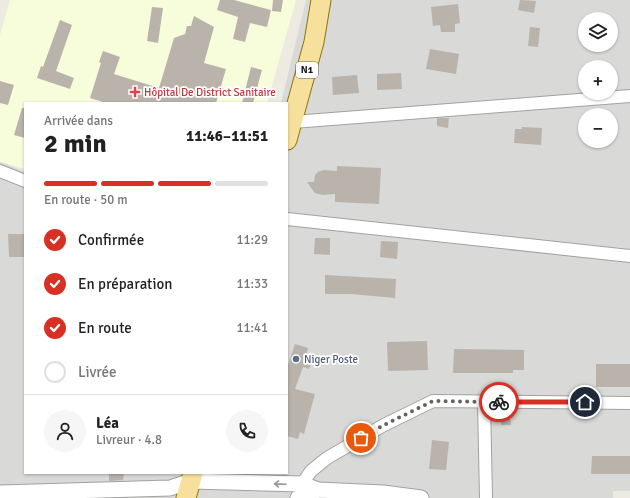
<!DOCTYPE html>
<html lang="fr">
<head>
<meta charset="utf-8">
<style>
	body { margin:0; font-family:Signika,sans-serif; background:#f6f6f6; color:#222; height:100vh; display:flex; flex-direction:column; font-size:15px; white-space:nowrap }
	* { box-sizing:border-box; margin:0 }
	p { font-size:13px; color:#767676 }
	.icon { flex:none; width:22px; height:22px; fill:none; stroke:currentColor; stroke-width:2; stroke-linecap:round; stroke-linejoin:round }
	.map { position:relative; flex:1; overflow:hidden }
	.details { position:absolute; left:24px; top:102px; width:264px; height:372px; display:flex; flex-direction:column; background:#fff; border-radius:0px; box-shadow:0 1px 3px #0004 }
	.details>* { flex:none }
	.tools { position:absolute; left:578px; top:12px; display:grid; gap:8px }
	.tools a { display:grid; place-items:center; width:40px; height:40px; border-radius:50%; background:#fff; box-shadow:0 1px 3px #0004; font-size:20px }
	.pin { position:absolute; display:grid; place-items:center; width:34px; height:34px; color:#fff; margin:-17px; border:2px solid #fff; border-radius:50%; box-shadow:0 1px 4px #0007 }
	.courier { position:absolute; display:grid; place-items:center; width:40px; height:40px; margin:-20px; border:3px solid #d93025; border-radius:50%; background:#fff; color:#222; box-shadow:0 1px 5px #0007 }
	.head em { font-style:normal; font-weight:700 }
	.head div { display:flex; flex-direction:column-reverse }
	.head { display:flex; align-items:center; justify-content:space-between; height:68px; padding:0 20px }
	h1 { font-size:26px; font-weight:700; line-height:30px }
	.bar { display:grid; grid-template-columns:repeat(4,1fr); gap:6px 4px; align-content:center; height:48px; padding:0 20px }
	.bar i { height:5px; border-radius:3px; background:#e0e0e0 }
	.bar .current { background:#d93025 }
	.bar p { grid-column:span 4 }
	.line { display:flex; align-items:center; gap:10px; padding:0 20px; border-top:1px solid #e0e0e0 }
	.line div { flex:1 }
	.round { display:grid; place-items:center; flex:none; width:42px; height:42px; border-radius:21px; background:#f6f6f6 }
	ol { padding:0 20px; list-style:none }
	li { display:flex; align-items:center; gap:12px; height:44px }
	li p { margin-inline-start:auto }
	li .icon { padding:4px; border-radius:50%; background:#d93025; color:#fff; stroke-width:4 }
	li:last-child { color:#767676 }
	li i { width:22px; height:22px; border:2px solid #e0e0e0; border-radius:50% }
	.map>svg:first-child { display:block }
	.residential { fill:#d9d9d8; fill-rule:evenodd }
	.education { fill:#f7fdda }
	.building { fill:#b9b3ab }
	.lines { fill:none; stroke-linecap:round; stroke-linejoin:round }
	.minor-casing { stroke:#a2a2a2; stroke-width:14 }
	.tertiary-casing { stroke:#a2a2a2; stroke-width:17 }
	.primary-casing { stroke:#8c7807; stroke-width:21 }
	.minor { stroke:#fff; stroke-width:12 }
	.tertiary { stroke:#fff; stroke-width:15 }
	.primary { stroke:#f7e09c; stroke-width:19 }
	.oneway { stroke:#989898 }
	.done { stroke:#646460; stroke-width:4; stroke-dasharray:0 7.2 }
	.route { stroke:#d93025; stroke-width:5 }
	.health-dot { fill:#e0444e; stroke:#fff; stroke-width:1.5 }
	.service-dot { fill:#5c6f8a; stroke:#fff; stroke-width:1.5 }
	.labels { text-anchor:middle; dominant-baseline:central; stroke-width:3.5; stroke-linejoin:round; paint-order:stroke }
	.shield { fill:#fff; stroke:#5f5f5f; stroke-width:1 }
	.shield-label { font-size:10px; font-weight:bold; fill:#1b1b1b }
	.health-label { font-size:11px; fill:#be3a42; stroke:#fff; text-anchor:start }
	.service-label { font-size:11px; fill:#4e5e75; stroke:#fff; text-anchor:start }
</style>
</head>
<body>
<div class="map">
<svg width="630" height="498" viewBox="0 0 630 498">
	<rect width="100%" height="100%" fill="#edebe1"/>
	<path class="residential" d="M 306,0 L 630,0 L 630,491 L 613,491 L 613,498 L 0,498 L 0,161 L 25,172 L 25,473 L 287,473 L 287,103 L 281,103 ZM 585,19 L 611,19 L 611,45 L 585,45 ZM 585,67 L 611,67 L 611,93 L 585,93 ZM 585,115 L 611,115 L 611,141 L 585,141 Z"/>
	<path class="education" d="M 10,0 L 296,0 L 267,103 L 25,103 L 25,169 L 0,162 L 0,35 Z"/>
	<g class="building">
		<path d="M 220,0 L 234,0 L 271,10 L 267,27 L 250,23 L 245,42 L 233,39 L 238,17 L 217,10 Z"/>
		<path d="M 273,0 L 283,0 L 281,12 L 272,11 Z"/>
		<path d="M 520,0 L 536,1 L 534,13 L 518,10 Z"/>
		<path d="M 458,4 L 460,23 L 455,24 L 455,32 L 441,32 L 440,25 L 433,26 L 431,7 Z"/>
		<path d="M 152,7 L 163,8 L 158,43 L 147,41 Z"/>
		<path d="M 194,16 L 214,27 L 204,63 L 226,69 L 216,103 L 106,103 L 90,98 L 101,63 L 99,62 L 103,51 L 120,57 L 114,74 L 159,88 L 174,38 L 185,34 L 187,26 L 191,26 Z"/>
		<path d="M 60,20 L 72,25 L 56,71 L 74,78 L 70,89 L 37,78 L 41,66 L 43,67 Z"/>
		<path d="M 530,27 L 540,28 L 538,47 L 528,46 Z"/>
		<path d="M 430,49 L 459,54 L 456,74 L 426,69 Z"/>
		<path d="M 251,67 L 262,70 L 253,103 L 242,103 Z"/>
		<path d="M 401,73 L 402,89 L 377,90 L 377,74 Z"/>
		<path d="M 357,75 L 359,93 L 333,95 L 332,77 Z"/>
		<path d="M 0,81 L 14,85 L 8,105 L 0,103 Z"/>
		<path d="M 22,108 L 25,108 L 25,138 L 14,135 Z"/>
		<path d="M 437,118 L 449,118 L 448,128 L 437,126 Z"/>
		<path d="M 522,127 L 542,128 L 541,145 L 514,143 L 515,129 L 522,129 Z"/>
		<path d="M 337,166 L 381,168 L 379,204 L 335,202 L 335,194 L 322,195 L 315,193 L 312,189 L 307,182 L 314,182 L 315,175 L 318,172 L 324,170 L 337,171 Z"/>
		<path d="M 8,234 L 24,234 L 24,257 L 9,257 Z"/>
		<path d="M 315,238 L 330,238 L 330,255 L 314,254 Z"/>
		<path d="M 381,241 L 398,242 L 397,259 L 380,257 Z"/>
		<path d="M 325,275 L 396,279 L 395,298 L 351,294 L 325,294 Z"/>
		<path d="M 427,341 L 428,370 L 388,371 L 387,342 Z"/>
		<path d="M 295,344 L 308,348 L 306,356 L 313,358 L 309,369 L 303,367 L 295,389 L 315,394 L 304,434 L 300,432 L 298,439 L 287,436 L 287,368 Z"/>
		<path d="M 454,349 L 524,350 L 524,370 L 513,370 L 513,373 L 453,373 Z"/>
		<rect x="596" y="364" width="34" height="23"/>
		<path d="M 501,415 L 510,415 L 511,425 L 501,425 Z"/>
		<path d="M 432,440 L 449,442 L 446,470 L 429,469 Z"/>
		<path d="M 592,456 L 630,456 L 630,474 L 591,474 Z"/>
		<path d="M 109,473 L 124,473 L 123,480 L 109,481 Z"/>
	</g>
	<g class="lines">
		<g class="minor-casing">
			<g id="minor">
				<path d="M 293,122 L 630,96"/>
				<path d="M 0,171 L 25,181"/>
				<path d="M 287,219 L 630,256"/>
				<path d="M 484,401 L 486,498"/>
				<path d="M 301,493 L 302,484 L 311,471 L 327,458 L 384,425 L 433,401 L 630,403"/>
			</g>
		</g>
		<g class="tertiary-casing">
			<g id="tertiary">
				<path d="M 0,493 L 170,488 L 191,481 L 302,484 L 318,490 L 383,493 L 421,498"/>
				<path d="M 298,498 L 318,490"/>
			</g>
		</g>
		<g class="primary-casing">
			<g id="primary">
				<path d="M 287,140 L 314,42 L 321,0"/>
				<path d="M 186,498 L 193,473"/>
			</g>
		</g>
		<use href="#minor" class="minor"/>
		<use href="#tertiary" class="tertiary"/>
		<use href="#primary" class="primary"/>
	</g>
	<defs><path id="oneway-shaft" d="M-6 0H5M1.5-3L5.5 0L1.5 3" fill="none" stroke-width="1.6" stroke-linecap="round" stroke-linejoin="round"/></defs>
	<use class="oneway" href="#oneway-shaft" transform="translate(280 484) rotate(-178)"/>
	<g class="lines">
		<path class="done" d="M 361,438 L 384,425 L 433,401 L 499,402"/>
		<path class="route" d="M 499,402 L 585,402"/>
	</g>
	<path class="health-dot" d="M133 86h4v4h4v4h-4v4h-4v-4h-4v-4h4z"/>
	<circle class="service-dot" cx="296" cy="359" r="4"/>
	<g class="labels">
		<rect class="shield" x="296" y="62" width="22" height="16" rx="3"/>
		<g class="shield-label">
			<text x="307" y="70">N1</text>
		</g>
		<g class="health-label">
			<text x="144" y="92">Hôpital De District Sanitaire</text>
		</g>
		<g class="service-label">
			<text x="304" y="359">Niger Poste</text>
		</g>
	</g>
</svg>
<div class="tools">
<a><svg class="icon" aria-label="layers" viewBox="0 0 24 24"><path d="M12 4l9 5-9 5-9-5zM3 14l9 5 9-5"/></svg></a>
<a>+</a>
<a>−</a>
</div>
<div class="pin" style="left:361px;top:438px;background:#ea580c"><svg class="icon" aria-label="bag" viewBox="0 0 24 24"><path d="M5 8h14l-1 12H6zM9 8a3 3 0 0 1 6 0"/></svg></div>
<div class="pin" style="left:585px;top:402px;background:#1f2937"><svg class="icon" aria-label="home" viewBox="0 0 24 24"><path d="M3 11l9-7 9 7M6 9v11h12V9"/></svg></div>
<div class="courier" style="left:499px;top:402px"><svg class="icon" aria-label="bike" viewBox="0 0 24 24"><circle cx="6" cy="16" r="4"/><circle cx="18" cy="16" r="4"/><path d="M6 16l4-8h5l3 8M10 8l3 8H6M13 5h3"/></svg></div>
<section class="details">
<div class="head"><div><h1>2 min</h1><p>Arrivée dans</p></div><em>11:46–11:51</em></div>
<div class="bar"><i class="current"></i><i class="current"></i><i class="current"></i><i></i><p>En route · 50 m</p></div>
<ol>
<li><svg class="icon" aria-label="check" viewBox="0 0 24 24"><path d="M5 12l5 5 9-10"/></svg>Confirmée<p>11:29</p></li>
<li><svg class="icon" aria-label="check" viewBox="0 0 24 24"><path d="M5 12l5 5 9-10"/></svg>En préparation<p>11:33</p></li>
<li><svg class="icon" aria-label="check" viewBox="0 0 24 24"><path d="M5 12l5 5 9-10"/></svg>En route<p>11:41</p></li>
<li><i></i>Livrée</li>
</ol>
<div class="line" style="height:72px"><a class="round"><svg class="icon" aria-label="person" viewBox="0 0 24 24"><circle cx="12" cy="8" r="4"/><path d="M4 21q1-7 8-7t8 7"/></svg></a><div><b>Léa</b><p>Livreur · 4.8</p></div><a class="round"><svg class="icon" aria-label="phone" viewBox="0 0 24 24"><path d="M5 4h4l2 5-3 2q2 4 5 5l2-3 5 2v4C11 20 4 13 5 4z"/></svg></a></div>
</section>
</div>
</body>
</html>
